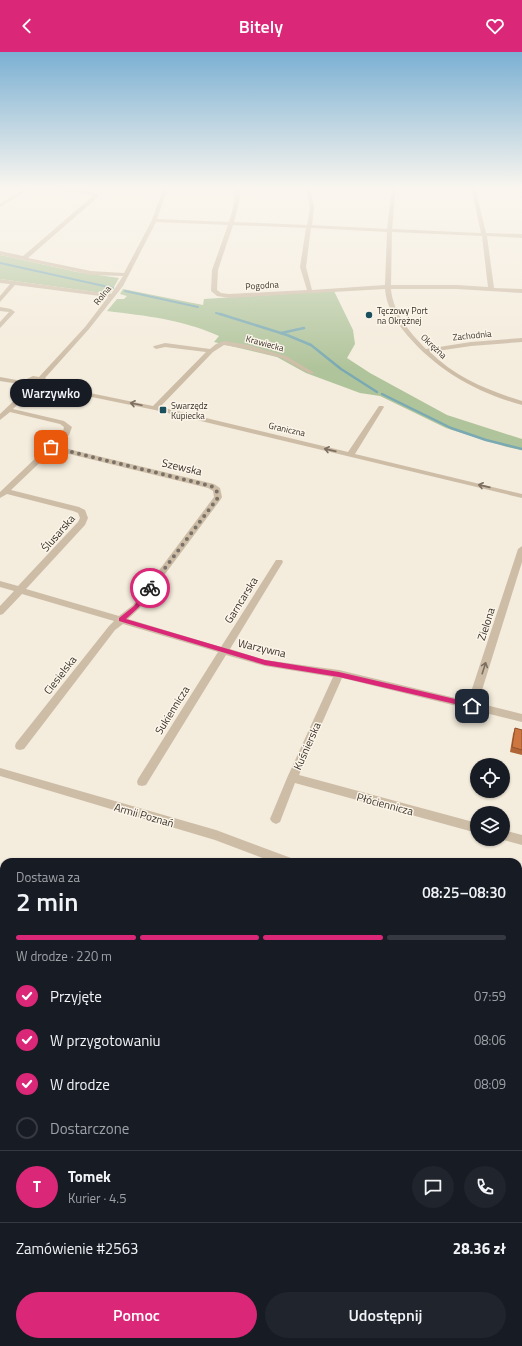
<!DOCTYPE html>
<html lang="pl">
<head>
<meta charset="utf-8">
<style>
	body { margin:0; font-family:"Titillium Web",sans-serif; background:#20242c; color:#f1f3f6; height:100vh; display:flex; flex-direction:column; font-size:15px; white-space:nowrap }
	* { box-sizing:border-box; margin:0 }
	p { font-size:13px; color:#9ea1a6 }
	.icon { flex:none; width:22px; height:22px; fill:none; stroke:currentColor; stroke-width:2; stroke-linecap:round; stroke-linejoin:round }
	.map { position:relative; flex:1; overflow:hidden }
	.sheet { position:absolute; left:0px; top:806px; width:522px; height:488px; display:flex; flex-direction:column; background:#171b24; border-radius:12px 12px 0 0; box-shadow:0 1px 3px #0004 }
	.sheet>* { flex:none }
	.tools { position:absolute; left:470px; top:706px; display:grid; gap:8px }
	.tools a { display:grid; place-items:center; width:40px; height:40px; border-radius:50%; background:#171b24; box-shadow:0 1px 3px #0004; font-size:20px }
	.pin { position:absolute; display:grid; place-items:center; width:34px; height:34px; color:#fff; margin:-17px; border-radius:8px; box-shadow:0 2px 6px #0006 }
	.courier { position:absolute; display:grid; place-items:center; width:40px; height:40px; margin:-20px; border:3px solid #db2777; border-radius:50%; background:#fff; color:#222; box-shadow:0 1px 5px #0007 }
	.bubble { position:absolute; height:28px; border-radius:14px; background:#171b24; box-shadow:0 1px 3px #0004; font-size:13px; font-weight:600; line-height:28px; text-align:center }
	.head em { font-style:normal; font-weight:600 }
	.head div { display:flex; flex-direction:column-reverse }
	.head { display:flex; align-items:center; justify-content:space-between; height:68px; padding:0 16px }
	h1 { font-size:26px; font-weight:600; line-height:30px }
	.bar { display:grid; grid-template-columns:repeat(4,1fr); gap:6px 4px; align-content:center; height:48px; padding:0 16px }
	.bar i { height:5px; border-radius:3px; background:#363941 }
	.bar .current { background:#db2777 }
	.bar p { grid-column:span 4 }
	.line { display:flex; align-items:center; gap:10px; padding:0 16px; border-top:1px solid #363941 }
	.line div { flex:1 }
	.round { display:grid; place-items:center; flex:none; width:42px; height:42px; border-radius:21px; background:#20242c }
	ol { padding:0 16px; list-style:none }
	li { display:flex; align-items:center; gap:12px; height:44px }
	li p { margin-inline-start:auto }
	li .icon { padding:4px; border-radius:50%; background:#db2777; color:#fff; stroke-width:4 }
	li:last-child { color:#9ea1a6 }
	li i { width:22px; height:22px; border:2px solid #363941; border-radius:50% }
	.cta { display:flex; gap:8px; margin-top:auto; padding:8px 16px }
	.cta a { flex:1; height:46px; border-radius:24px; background:#db2777; color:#fff; font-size:16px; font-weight:600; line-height:46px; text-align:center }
	.cta a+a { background:#20242c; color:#f1f3f6 }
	header { display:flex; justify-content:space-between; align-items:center; height:52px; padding:0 16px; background:#db2777; color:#fff; font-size:18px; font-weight:600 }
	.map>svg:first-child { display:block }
	.green { fill:#b0c49b }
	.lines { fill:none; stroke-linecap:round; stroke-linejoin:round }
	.stream-far1 { stroke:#79a9b3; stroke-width:2 }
	.stream { stroke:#79a9b3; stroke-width:2.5 }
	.minor { fill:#cdbda7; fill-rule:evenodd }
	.wall { fill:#b16537 }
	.building { fill:#ce7640; stroke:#90532d }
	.oneway { stroke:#7c6f61 }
	.route { fill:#db2777 }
	.done { stroke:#7a7267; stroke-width:4; stroke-dasharray:0 7.2 }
	.poi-dot { fill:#1a505d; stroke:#fbf5e9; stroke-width:1.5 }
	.labels { text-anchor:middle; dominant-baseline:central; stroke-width:3; stroke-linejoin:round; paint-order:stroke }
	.far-street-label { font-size:9px; fill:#393028; stroke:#fbf5e9 }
	.far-poi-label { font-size:9px; fill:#393028; stroke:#fbf5e9; text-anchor:start }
	.street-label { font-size:11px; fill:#393028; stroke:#fbf5e9 }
</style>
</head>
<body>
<header><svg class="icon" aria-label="back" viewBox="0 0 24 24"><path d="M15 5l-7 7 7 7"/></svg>Bitely<svg class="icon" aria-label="heart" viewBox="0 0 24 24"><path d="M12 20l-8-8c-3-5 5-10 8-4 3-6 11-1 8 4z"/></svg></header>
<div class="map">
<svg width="522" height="1294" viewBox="0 0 522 1294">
	<rect width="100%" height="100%" fill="#f4ecdc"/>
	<g class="green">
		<path d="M 0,203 L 77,220 L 119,226 L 110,242 L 0,227 Z"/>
		<path d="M 123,237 L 203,253 L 204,247 L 334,239 L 353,278 L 355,292 L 347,306 L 370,321 L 447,363 L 522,387 L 522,398 L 507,395 L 446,376 L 380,344 L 360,341 L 306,321 L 277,305 L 214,290 L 219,284 C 181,267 147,264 107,259 L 117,247 L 124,247 L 127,244 L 120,242 Z"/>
		<path d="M 0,953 L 4,955 L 3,1063 L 0,1062 Z"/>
	</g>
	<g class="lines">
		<g class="stream-far1">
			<path d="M 0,211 L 113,236"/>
			<path d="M 125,239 L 198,255"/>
			<path d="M 216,261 L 224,263"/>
		</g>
		<g class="stream">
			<path d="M 220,262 L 287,283 L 311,293 L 341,317 L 377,340"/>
			<path d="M 281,281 L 304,276"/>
			<path d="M 382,342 L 451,376 L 486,388 L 522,397"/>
		</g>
		<g class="minor">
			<path d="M 28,135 L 91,140 L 98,143 L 98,145 L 28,206 L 91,219 L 124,221 L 152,168 L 164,135 L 168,135 L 157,167 L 229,170 L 233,156 L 236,135 L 240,135 L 240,146 L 234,170 L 307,173 L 310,156 L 306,135 L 310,135 L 314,156 L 312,173 L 387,177 L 392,135 L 396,135 L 392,177 L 481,181 L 471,135 L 475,135 L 486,181 L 522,182 L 522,186 L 487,184 L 494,236 L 522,237 L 522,241 L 457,237 L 391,237 C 393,261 410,281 426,297 L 471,290 L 522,286 L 522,290 L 471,294 L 430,300 C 455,325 489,339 522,349 L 522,353 C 477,341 437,318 407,283 C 396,270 386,254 385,237 L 229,246 L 217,244 L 211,239 L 212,218 L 228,173 L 156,170 L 123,234 L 89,277 L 45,326 L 49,329 L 51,333 L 153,354 L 206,300 L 165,295 L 156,297 L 153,295 L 154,294 L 165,291 L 210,297 L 216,292 L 224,289 L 248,293 L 286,304 L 315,321 L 310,322 L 282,306 L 247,297 L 224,293 L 213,300 L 160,355 L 348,400 L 379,354 L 383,354 L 384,355 L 355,402 L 522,442 L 522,446 L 155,358 L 48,336 L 39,340 L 30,341 L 13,357 L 64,369 L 72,375 L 69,383 L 56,394 L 214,432 L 220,436 L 222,445 L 221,447 L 139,557 L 128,567 L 221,595 L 276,508 L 282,508 L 283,510 L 230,597 L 265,608 L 339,618 L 468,649 L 518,497 L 522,494 L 522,510 L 478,651 L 522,662 L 522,670 L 342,626 L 299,723 L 477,771 L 477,781 L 295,731 L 280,770 L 276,772 L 272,770 L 270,767 L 287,726 L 333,625 L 265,614 L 226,603 L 146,733 L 142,734 L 138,733 L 137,730 L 138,727 L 218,600 L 123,572 L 115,578 L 24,697 L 20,698 L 16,697 L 15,694 L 16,691 L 109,574 L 114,569 L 22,542 L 3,562 L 0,563 L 0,554 L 14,539 L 0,535 L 0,529 L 18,534 L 78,470 L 80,466 L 78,461 L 73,459 L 7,442 L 0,446 L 0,440 L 63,380 L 64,375 L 60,372 L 10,360 L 0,368 L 0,362 L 24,339 L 20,337 L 18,334 L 19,332 L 0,329 L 0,325 L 22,329 L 33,324 L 39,325 L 85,275 L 108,245 L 15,233 L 0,250 L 0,244 L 10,232 L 0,231 L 0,227 L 111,242 L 123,224 L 91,223 L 0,203 L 0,199 L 23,204 L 93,144 L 90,142 L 31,136 L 0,155 L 0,152 ZM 233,173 L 306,176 L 300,215 L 307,238 L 229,242 L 221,241 L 217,238 L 218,218 ZM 311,176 L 387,180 L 385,233 L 312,238 L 306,215 ZM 392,180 L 482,184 L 488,235 L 457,233 L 391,233 ZM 34,328 L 40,329 L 45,333 L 36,337 L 25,335 L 27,330 ZM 53,398 L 208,436 L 213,439 L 214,445 L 133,553 L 119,564 L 26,537 L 85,473 L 88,466 L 85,458 L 79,455 L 11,438 Z"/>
			<path d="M 0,255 L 11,257 L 15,260 L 0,276 L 0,270 L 9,260 L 0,259 Z"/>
			<path d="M 0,716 L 216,778 L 291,806 L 293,810 L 273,810 L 215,788 L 0,724 Z"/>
			<path d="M 503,778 L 522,783 L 522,793 L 500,787 L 503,787 Z"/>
			<path d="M 518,875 L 522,876 L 522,888 L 518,887 Z"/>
			<path d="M 0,1184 L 4,1186 L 4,1202 L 0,1200 Z"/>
			<path d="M 5,1290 L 22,1290 L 21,1294 L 4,1294 Z"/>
			<path d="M 223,1290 L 248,1290 L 249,1294 L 224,1294 Z"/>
		</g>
	</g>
	<path class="wall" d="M 515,676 L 522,678 L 522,703 L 510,700 L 513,682 Z"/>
	<path class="building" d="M 515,676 L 522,678 L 522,698 L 512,695 Z"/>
	<defs><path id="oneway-shaft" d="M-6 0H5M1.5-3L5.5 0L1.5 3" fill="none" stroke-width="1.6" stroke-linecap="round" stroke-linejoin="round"/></defs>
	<g class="oneway">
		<use href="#oneway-shaft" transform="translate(136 352) rotate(-168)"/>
		<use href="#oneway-shaft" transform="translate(330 398) rotate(-167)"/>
		<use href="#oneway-shaft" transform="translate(484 434) rotate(-167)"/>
		<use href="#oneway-shaft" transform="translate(484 616) rotate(-72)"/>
	</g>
	<linearGradient id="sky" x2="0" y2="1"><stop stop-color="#7bb0d3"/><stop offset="0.43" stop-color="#faf6ef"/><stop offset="1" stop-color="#faf6ef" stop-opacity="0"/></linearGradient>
	<rect width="522" height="316" fill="url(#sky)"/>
	<path class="route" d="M 148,534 L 153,536 L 138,556 L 126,567 L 265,608 L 339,620 L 472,651 L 476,654 L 472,656 L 339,625 L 265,613 L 119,569 L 119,566 L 134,554 Z"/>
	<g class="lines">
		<path class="done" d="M 51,395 L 211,434 C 216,437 219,441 217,447 L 150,536"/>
	</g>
	<g class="poi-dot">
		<circle cx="369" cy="263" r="4"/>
		<rect x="159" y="354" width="8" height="8" rx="2"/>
	</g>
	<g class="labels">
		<g class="far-street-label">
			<text transform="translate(262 233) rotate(-4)">Pogodna</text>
			<text transform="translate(102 243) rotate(-52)">Rolna</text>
			<text transform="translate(472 283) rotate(-6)">Zachodnia</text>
			<text transform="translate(265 291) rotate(15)">Krawiecka</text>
			<text transform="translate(434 294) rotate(43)">Okrężna</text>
			<text transform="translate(287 377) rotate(13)">Graniczna</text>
		</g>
		<g class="far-poi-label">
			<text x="377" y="258">Tęczowy Port<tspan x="377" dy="10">na Okrężnej</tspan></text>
			<text x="171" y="353">Swarzędz<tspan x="171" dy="10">Kupiecka</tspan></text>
		</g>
		<g class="street-label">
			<text transform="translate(182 415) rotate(13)">Szewska</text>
			<text transform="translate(58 481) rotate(-49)">Ślusarska</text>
			<text transform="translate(241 548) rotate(-58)">Garncarska</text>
			<text transform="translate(486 572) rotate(-72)">Zielona</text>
			<text transform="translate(262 596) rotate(13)">Warzywna</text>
			<text transform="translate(60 623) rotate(-52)">Ciesielska</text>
			<text transform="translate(172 658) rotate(-58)">Sukiennicza</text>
			<text transform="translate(307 694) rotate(-66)">Kuśnierska</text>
			<text transform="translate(385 752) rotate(15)">Płóciennicza</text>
			<text transform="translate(144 763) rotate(16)">Armii Poznań</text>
		</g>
	</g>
</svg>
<div class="tools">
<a><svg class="icon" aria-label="locate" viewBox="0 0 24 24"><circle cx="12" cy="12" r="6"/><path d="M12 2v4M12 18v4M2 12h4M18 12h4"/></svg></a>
<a><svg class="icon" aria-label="layers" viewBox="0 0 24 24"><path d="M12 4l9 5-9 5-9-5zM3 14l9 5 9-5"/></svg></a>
</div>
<div class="pin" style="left:51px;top:395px;background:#ea580c"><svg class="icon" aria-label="bag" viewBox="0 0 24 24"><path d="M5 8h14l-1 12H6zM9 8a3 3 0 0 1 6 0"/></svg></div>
<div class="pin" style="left:472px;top:654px;background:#1f2937"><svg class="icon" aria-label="home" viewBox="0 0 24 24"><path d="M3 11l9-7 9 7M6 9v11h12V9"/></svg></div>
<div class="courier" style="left:150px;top:536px"><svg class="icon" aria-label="bike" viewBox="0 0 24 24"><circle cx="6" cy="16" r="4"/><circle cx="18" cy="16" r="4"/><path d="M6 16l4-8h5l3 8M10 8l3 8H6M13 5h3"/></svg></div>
<div class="bubble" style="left:10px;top:327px;width:82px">Warzywko</div>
<section class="sheet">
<div class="head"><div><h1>2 min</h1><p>Dostawa za</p></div><em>08:25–08:30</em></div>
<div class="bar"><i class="current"></i><i class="current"></i><i class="current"></i><i></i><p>W drodze · 220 m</p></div>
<ol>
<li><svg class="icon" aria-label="check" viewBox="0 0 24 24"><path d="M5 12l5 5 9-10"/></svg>Przyjęte<p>07:59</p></li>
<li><svg class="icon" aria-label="check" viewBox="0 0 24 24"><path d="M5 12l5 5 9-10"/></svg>W przygotowaniu<p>08:06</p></li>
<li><svg class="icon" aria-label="check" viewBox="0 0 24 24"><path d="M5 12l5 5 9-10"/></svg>W drodze<p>08:09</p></li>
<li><i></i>Dostarczone</li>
</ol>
<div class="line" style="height:72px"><b class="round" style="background:#db2777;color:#fff">T</b><div><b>Tomek</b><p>Kurier · 4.5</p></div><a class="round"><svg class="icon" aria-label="chat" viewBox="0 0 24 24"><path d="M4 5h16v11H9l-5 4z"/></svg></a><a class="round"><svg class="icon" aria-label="phone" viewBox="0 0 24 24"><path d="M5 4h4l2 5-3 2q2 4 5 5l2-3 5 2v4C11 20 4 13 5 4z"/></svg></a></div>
<div class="line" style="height:52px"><div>Zamówienie #2563</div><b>28.36 zł</b></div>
<div class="cta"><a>Pomoc</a><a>Udostępnij</a></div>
</section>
</div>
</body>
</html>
